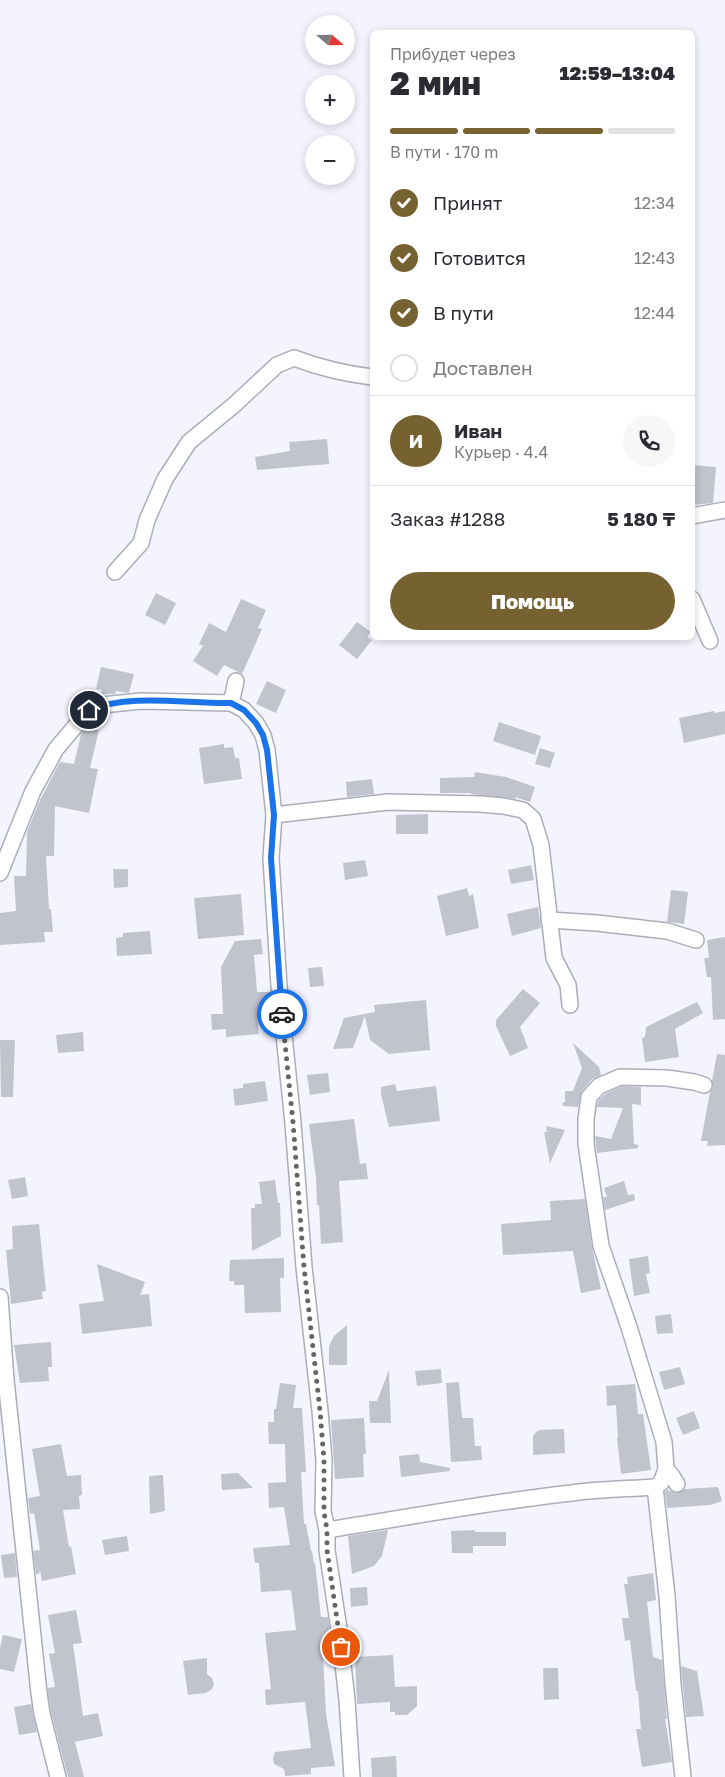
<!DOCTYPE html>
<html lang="ru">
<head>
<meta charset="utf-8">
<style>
	body { margin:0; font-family:"Golos Text",sans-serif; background:#f7f7f7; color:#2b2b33; height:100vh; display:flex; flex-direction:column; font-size:19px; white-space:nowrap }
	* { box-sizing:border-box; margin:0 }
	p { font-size:16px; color:#7c7c81 }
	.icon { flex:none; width:28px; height:28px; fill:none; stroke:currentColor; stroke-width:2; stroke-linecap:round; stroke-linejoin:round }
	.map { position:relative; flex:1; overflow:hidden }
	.drawer { position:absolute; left:370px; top:30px; width:325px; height:610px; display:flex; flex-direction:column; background:#fff; border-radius:8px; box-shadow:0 2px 8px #0003 }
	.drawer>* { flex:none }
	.needle { width:32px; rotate:110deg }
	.tools { position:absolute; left:305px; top:15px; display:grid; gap:10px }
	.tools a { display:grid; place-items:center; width:50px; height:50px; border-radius:50%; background:#fff; box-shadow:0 2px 8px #0003; font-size:25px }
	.pin { position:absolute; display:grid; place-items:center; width:42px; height:42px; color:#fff; margin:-21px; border:2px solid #fff; border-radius:50%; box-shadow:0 1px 5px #0007 }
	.courier { position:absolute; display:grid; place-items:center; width:50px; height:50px; margin:-25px; border:4px solid #1a73e8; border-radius:50%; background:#fff; color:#222; box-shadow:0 1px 6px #0007 }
	.overview em { font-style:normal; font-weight:800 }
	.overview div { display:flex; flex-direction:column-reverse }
	.overview { display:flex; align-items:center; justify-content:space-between; height:85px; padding:0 20px }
	h1 { font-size:32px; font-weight:800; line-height:38px }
	.bar { display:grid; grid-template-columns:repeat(4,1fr); gap:8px 5px; align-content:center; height:60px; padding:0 20px }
	.bar i { height:6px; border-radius:4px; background:#e1e1e2 }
	.bar .current { background:#766231 }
	.bar p { grid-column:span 4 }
	.line { display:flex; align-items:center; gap:12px; padding:0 20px; border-top:1px solid #e1e1e2 }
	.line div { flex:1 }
	.round { display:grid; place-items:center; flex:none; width:52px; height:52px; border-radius:26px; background:#f7f7f7 }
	ol { padding:0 20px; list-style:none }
	li { display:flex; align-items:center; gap:15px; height:55px }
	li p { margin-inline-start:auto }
	li .icon { padding:5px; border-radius:50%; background:#766231; color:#fff; stroke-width:4 }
	li:last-child { color:#7c7c81 }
	li i { width:28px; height:28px; border:2px solid #e1e1e2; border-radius:50% }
	.button { display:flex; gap:10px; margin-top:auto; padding:10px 20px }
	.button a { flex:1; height:58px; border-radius:30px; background:#766231; color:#fff; font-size:20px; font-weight:800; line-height:58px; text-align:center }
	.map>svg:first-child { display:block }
	.building { fill:#c1c3ce }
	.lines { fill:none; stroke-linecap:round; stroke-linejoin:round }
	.street-casing { stroke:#abadb8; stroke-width:18 }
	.street { stroke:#fff; stroke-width:15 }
	.done { stroke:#64656b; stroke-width:5; stroke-dasharray:0 9 }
	.route { stroke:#1a73e8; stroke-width:6 }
</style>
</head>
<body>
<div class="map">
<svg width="725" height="1777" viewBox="0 0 725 1777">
	<rect width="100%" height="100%" fill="#f3f4fe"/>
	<g class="building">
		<path d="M 327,439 L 329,464 L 257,470 L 255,457 L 290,451 L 289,442 Z"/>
		<path d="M 692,465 L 716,467 L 713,503 L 692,505 Z"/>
		<path d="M 156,593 L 176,603 L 165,625 L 145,615 Z"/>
		<path d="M 241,599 L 266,610 L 258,628 L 262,629 L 242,674 L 224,665 L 217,676 L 193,661 L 203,646 L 199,644 L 209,623 L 226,632 Z"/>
		<path d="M 357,622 L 371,632 L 367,637 L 372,640 L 357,659 L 339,645 Z"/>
		<path d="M 101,667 L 134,674 L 129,693 L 116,691 L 115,694 L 101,694 L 102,690 L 96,689 Z"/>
		<path d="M 267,681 L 286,690 L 276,713 L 256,704 Z"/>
		<path d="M 714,711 L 715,713 L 725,711 L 725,734 L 684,743 L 679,718 Z"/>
		<path d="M 499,722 L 541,736 L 535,755 L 493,741 Z"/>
		<path d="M 87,727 L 99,730 L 90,768 L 98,769 L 89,813 L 55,806 L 54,856 L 46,856 L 49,909 L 51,909 L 53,932 L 44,932 L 45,942 L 0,945 L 0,913 L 16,911 L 14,876 L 26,876 L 27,832 L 39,802 L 60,762 L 74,764 L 81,734 Z"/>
		<path d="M 224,744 L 224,748 L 233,747 L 235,758 L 239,758 L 242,779 L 204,784 L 199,748 Z"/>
		<path d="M 540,748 L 555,753 L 550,768 L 535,764 Z"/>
		<path d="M 475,772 L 506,777 L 535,787 L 530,802 L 515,797 L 516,799 L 471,794 L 471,793 L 440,793 L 440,778 L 474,777 Z"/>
		<path d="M 372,779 L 374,794 L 347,797 L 346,782 Z"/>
		<path d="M 428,814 L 428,834 L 396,834 L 396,815 Z"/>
		<path d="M 365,860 L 368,876 L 345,880 L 343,863 Z"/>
		<path d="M 531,865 L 534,880 L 511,884 L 508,870 Z"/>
		<path d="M 113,869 L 128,869 L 128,887 L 114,888 Z"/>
		<path d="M 467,888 L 469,896 L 473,894 L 479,928 L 446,936 L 437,896 Z"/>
		<path d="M 671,890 L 688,892 L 684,924 L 667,922 Z"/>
		<path d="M 241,894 L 244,935 L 198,939 L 194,898 Z"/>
		<path d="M 538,907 L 541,928 L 512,936 L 507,914 Z"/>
		<path d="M 150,931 L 152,954 L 117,956 L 116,938 L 123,937 L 123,933 Z"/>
		<path d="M 725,937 L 725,1019 L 713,1020 L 711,977 L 707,977 L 704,958 L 709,958 L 707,940 Z"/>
		<path d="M 261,939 L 263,954 L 254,955 L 257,992 L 270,992 L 272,1015 L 257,1016 L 259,1034 L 226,1037 L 226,1029 L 212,1030 L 211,1014 L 223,1014 L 221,967 L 235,941 Z"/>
		<path d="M 322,967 L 324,986 L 310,987 L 308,968 Z"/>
		<path d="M 523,989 L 540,1003 L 520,1027 L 528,1048 L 510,1056 L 496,1026 L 496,1020 Z"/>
		<path d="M 426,1000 L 430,1050 L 389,1054 L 370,1040 L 365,1016 L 353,1048 L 333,1049 L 344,1018 L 375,1012 L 374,1005 Z"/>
		<path d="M 697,1002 L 703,1013 L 675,1029 L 679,1057 L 645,1062 L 642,1038 L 645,1037 L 646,1027 Z"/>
		<path d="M 83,1032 L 84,1051 L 58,1053 L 56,1035 Z"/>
		<path d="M 0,1040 L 15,1040 L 13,1097 L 1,1097 Z"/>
		<path d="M 573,1043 L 599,1067 L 601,1075 L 592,1079 L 582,1091 L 578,1107 L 563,1106 L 562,1103 L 565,1102 L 565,1091 L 573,1091 L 582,1068 Z"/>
		<path d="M 717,1054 L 725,1055 L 725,1145 L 707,1146 L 708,1141 L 701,1141 L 710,1092 L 713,1087 L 712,1081 Z"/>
		<path d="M 328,1073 L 330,1092 L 310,1095 L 307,1075 Z"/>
		<path d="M 265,1081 L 268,1101 L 235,1106 L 233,1089 L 243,1088 L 243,1084 Z"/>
		<path d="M 395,1084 L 397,1091 L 436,1086 L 440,1121 L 389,1127 L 381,1094 L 381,1087 Z"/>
		<path d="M 622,1086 L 641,1087 L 641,1105 L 632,1104 L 634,1144 L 638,1145 L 638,1148 L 597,1153 L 595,1136 L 611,1139 L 623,1108 L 597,1107 L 598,1101 L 605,1094 Z"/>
		<path d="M 354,1119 L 360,1164 L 366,1163 L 368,1179 L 339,1181 L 343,1242 L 321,1244 L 319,1205 L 317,1205 L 316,1177 L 309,1124 Z"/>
		<path d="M 546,1126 L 565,1130 L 550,1163 L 544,1132 L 547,1132 Z"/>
		<path d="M 25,1177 L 28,1196 L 12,1199 L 8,1180 Z"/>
		<path d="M 275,1180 L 278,1203 L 280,1203 L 281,1236 L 252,1251 L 251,1208 L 255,1208 L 255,1204 L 262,1204 L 259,1182 Z"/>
		<path d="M 624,1181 L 628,1195 L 634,1194 L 635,1200 L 605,1210 L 603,1197 L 607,1197 L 604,1188 Z"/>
		<path d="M 585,1199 L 592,1247 L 601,1289 L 581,1293 L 573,1251 L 503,1255 L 501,1224 L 551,1220 L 550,1201 Z"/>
		<path d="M 39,1224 L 46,1291 L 42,1292 L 43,1299 L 11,1304 L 6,1250 L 13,1249 L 12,1226 Z"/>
		<path d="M 648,1256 L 650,1273 L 646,1274 L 650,1293 L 634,1296 L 629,1259 Z"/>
		<path d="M 284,1258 L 284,1278 L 280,1278 L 281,1312 L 245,1313 L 244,1285 L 234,1285 L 234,1281 L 229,1281 L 230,1260 Z"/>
		<path d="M 97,1264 L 145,1282 L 140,1295 L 149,1294 L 152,1326 L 82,1334 L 79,1304 L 104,1301 Z"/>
		<path d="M 671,1314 L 673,1333 L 657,1334 L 655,1316 Z"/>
		<path d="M 347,1325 L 347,1365 L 329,1365 L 329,1346 L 334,1336 Z"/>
		<path d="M 51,1342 L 52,1367 L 48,1367 L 49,1381 L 20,1383 L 14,1345 Z"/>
		<path d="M 680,1367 L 685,1384 L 664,1390 L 659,1372 Z"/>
		<path d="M 441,1369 L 442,1383 L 417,1386 L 415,1371 Z"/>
		<path d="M 389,1370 L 391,1423 L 370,1423 L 369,1401 L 377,1401 Z"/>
		<path d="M 459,1382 L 462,1418 L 473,1418 L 475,1446 L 481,1446 L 482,1460 L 451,1462 L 446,1383 Z"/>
		<path d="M 280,1383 L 296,1385 L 293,1408 L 302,1408 L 306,1472 L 301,1472 L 304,1524 L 306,1524 L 311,1551 L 312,1551 L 314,1563 L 315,1563 L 321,1617 L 328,1617 L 330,1630 L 332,1654 L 323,1655 L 326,1714 L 335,1766 L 311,1768 L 311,1774 L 285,1776 L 284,1769 L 274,1764 L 273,1758 L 275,1752 L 311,1748 L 305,1702 L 266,1705 L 265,1690 L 271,1689 L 265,1633 L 296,1630 L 291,1590 L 261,1592 L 259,1563 L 255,1563 L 253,1548 L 290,1545 L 284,1507 L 269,1508 L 268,1483 L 286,1482 L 285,1444 L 269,1444 L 268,1422 L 274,1422 L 274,1409 L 276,1409 Z"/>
		<path d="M 635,1384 L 638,1414 L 643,1414 L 651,1470 L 621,1474 L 617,1438 L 618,1438 L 616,1405 L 607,1406 L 606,1386 Z"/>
		<path d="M 694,1411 L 700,1428 L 683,1435 L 676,1418 Z"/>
		<path d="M 364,1418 L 366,1454 L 363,1454 L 364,1477 L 335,1479 L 331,1420 Z"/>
		<path d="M 564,1429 L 565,1453 L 533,1455 L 533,1436 L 536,1432 L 540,1430 Z"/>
		<path d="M 61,1444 L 67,1476 L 81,1475 L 82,1495 L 79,1496 L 80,1509 L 63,1510 L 69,1547 L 71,1546 L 76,1574 L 42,1581 L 40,1570 L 39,1574 L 36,1574 L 33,1551 L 40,1550 L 34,1513 L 30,1514 L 28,1498 L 40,1496 L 32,1449 Z"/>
		<path d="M 419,1454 L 420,1462 L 450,1468 L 450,1471 L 401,1477 L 399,1456 Z"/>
		<path d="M 238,1473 L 253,1488 L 222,1490 L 221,1474 Z"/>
		<path d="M 163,1475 L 165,1511 L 150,1514 L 149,1476 Z"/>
		<path d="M 718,1487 L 722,1501 L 710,1505 L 667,1508 L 665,1492 L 667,1490 L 678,1493 L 685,1489 Z"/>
		<path d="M 388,1530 L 382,1556 L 374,1566 L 352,1574 L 348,1536 Z"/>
		<path d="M 475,1530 L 475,1532 L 506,1532 L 506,1546 L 473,1546 L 473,1553 L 452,1553 L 451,1531 Z"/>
		<path d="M 127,1536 L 129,1551 L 105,1555 L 102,1540 Z"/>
		<path d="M 15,1553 L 17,1577 L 4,1578 L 1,1555 Z"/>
		<path d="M 653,1573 L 656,1600 L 647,1602 L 653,1657 L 662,1660 L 667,1719 L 665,1719 L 672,1762 L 642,1767 L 636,1729 L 641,1729 L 638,1691 L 636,1691 L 630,1640 L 625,1641 L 622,1618 L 629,1618 L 624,1584 L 628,1584 L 627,1577 Z"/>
		<path d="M 367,1587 L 368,1605 L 351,1607 L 350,1588 Z"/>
		<path d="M 76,1610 L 82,1643 L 73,1644 L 83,1716 L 98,1713 L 103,1736 L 75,1742 L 84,1777 L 68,1777 L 51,1712 L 48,1692 L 48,1688 L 55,1687 L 49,1654 L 55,1653 L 48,1615 Z"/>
		<path d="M 3,1635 L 22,1639 L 14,1672 L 0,1669 L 0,1648 Z"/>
		<path d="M 393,1655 L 395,1687 L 417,1686 L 417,1706 L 407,1715 L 395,1715 L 395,1712 L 390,1712 L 390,1702 L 357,1704 L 355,1657 Z"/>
		<path d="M 207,1658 L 207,1674 L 212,1678 L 214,1684 L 212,1689 L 206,1693 L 188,1695 L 183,1661 Z"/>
		<path d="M 681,1666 L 697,1671 L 704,1716 L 686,1717 Z"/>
		<path d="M 543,1668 L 558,1668 L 559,1699 L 544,1700 Z"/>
		<path d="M 31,1704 L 37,1732 L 19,1735 L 14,1707 Z"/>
		<path d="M 396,1756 L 397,1777 L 372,1777 L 371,1758 Z"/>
	</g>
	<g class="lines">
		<g class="street-casing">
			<g id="street">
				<path d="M 692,516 L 725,510"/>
				<path d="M 115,572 L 141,543 L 147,520 L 165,479 L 189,442 L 234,405 L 277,365 L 294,358 C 318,367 346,374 372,377"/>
				<path d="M 692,599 L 710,641"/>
				<path d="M 231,703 L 236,681"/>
				<path d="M 274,815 L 388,802 L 480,804 L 503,806 L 523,810 L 533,819 L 541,845 L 554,958 L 568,985 L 570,1005"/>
				<path d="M 0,873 L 33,791 L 56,749 L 89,710 L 102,705 L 141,701 L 231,703 L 244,710 L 256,723 L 263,735 L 267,750 L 274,815 L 271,858 L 279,986 L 293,1123 L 304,1267 L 320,1411 L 324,1460 L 323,1511 L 327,1530 L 327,1550 L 339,1629 L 347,1700 L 352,1777"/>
				<path d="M 549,920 L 597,923 L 667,931 L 696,940"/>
				<path d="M 0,1297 L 6,1380 L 39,1693 L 42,1714 L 58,1777"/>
				<path d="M 666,1469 L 672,1476 L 677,1484"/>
				<path d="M 327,1530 C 409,1517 490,1502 572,1493 C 599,1489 628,1489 655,1487"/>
				<path d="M 683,1777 L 673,1684 L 667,1596 L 655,1487 L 661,1483 L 666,1469 L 664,1442 L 629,1327 L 601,1246 L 586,1144 L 586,1119 L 589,1097 L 599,1086 L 620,1077 L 667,1078 L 694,1082 L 704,1085"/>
			</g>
		</g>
		<use href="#street" class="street"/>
	</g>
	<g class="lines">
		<path class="done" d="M 282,1014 L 293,1122 L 304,1267 L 320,1411 L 324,1460 L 324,1512 L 327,1530 L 327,1550 L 341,1647"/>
		<path class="route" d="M 89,710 C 131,693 186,704 231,703 L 244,710 L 256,723 L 263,735 L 267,750 L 274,815 L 271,858 L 282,1014"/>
	</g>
</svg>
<div class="tools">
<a><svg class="needle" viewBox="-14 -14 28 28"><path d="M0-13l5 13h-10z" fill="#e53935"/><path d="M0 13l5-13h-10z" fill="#7c7c81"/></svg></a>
<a>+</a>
<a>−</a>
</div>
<div class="pin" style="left:341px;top:1647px;background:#ea580c"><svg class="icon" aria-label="bag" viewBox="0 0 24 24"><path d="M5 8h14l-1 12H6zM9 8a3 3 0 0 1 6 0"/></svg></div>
<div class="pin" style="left:89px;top:710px;background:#1f2937"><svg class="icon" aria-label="home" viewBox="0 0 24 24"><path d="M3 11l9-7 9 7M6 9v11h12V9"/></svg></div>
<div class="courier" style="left:282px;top:1014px"><svg class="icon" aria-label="car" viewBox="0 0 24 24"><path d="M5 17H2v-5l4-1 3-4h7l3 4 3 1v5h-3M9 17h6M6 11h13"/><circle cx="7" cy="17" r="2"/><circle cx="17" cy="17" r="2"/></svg></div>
<section class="drawer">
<div class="overview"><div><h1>2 мин</h1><p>Прибудет через</p></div><em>12:59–13:04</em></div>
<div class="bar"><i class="current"></i><i class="current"></i><i class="current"></i><i></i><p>В пути · 170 m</p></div>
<ol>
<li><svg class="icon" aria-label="check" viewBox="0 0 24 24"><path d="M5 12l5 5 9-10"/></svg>Принят<p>12:34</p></li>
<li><svg class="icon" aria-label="check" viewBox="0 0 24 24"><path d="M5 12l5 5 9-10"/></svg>Готовится<p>12:43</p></li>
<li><svg class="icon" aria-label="check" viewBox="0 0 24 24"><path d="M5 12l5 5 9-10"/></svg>В пути<p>12:44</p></li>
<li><i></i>Доставлен</li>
</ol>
<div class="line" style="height:90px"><b class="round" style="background:#766231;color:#fff">И</b><div><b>Иван</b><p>Курьер · 4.4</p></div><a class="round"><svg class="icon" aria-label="phone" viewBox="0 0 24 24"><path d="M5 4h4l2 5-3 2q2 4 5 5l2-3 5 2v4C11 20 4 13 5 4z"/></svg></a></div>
<div class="line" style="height:65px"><div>Заказ #1288</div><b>5 180 ₸</b></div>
<div class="button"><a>Помощь</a></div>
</section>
</div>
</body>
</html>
